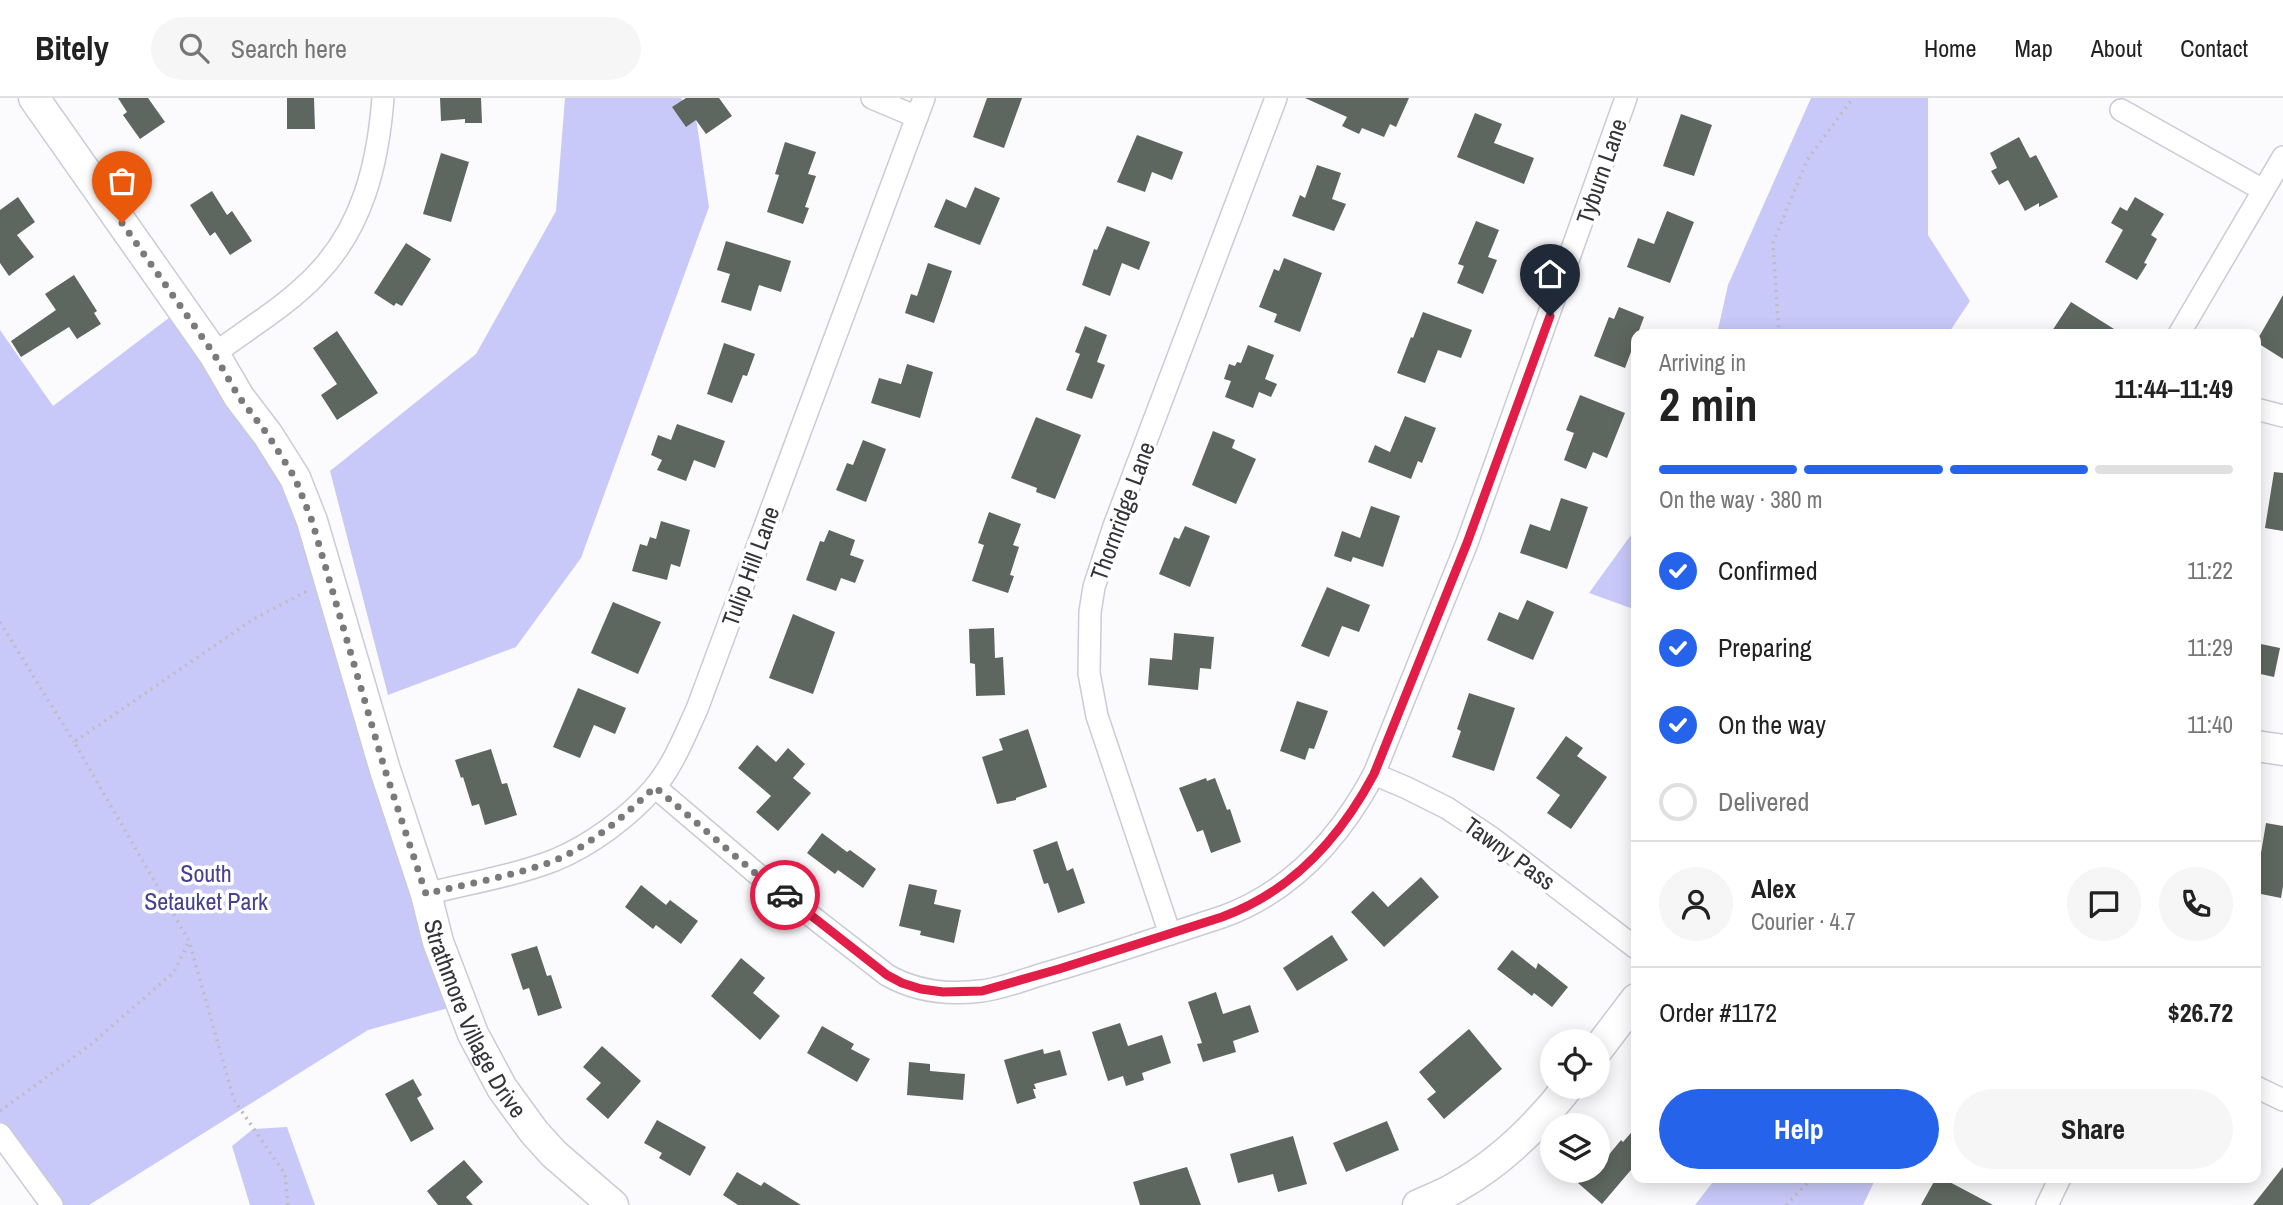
<!DOCTYPE html>
<html lang="en">
<head>
<meta charset="utf-8">
<style>
	body { margin:0; font-family:"Archivo Narrow",sans-serif; background:#f6f6f6; color:#222; height:100vh; display:flex; flex-direction:column; font-size:26px; white-space:nowrap }
	* { box-sizing:border-box; margin:0 }
	p { font-size:23px; color:#767676 }
	.icon { flex:none; width:38px; height:38px; fill:none; stroke:currentColor; stroke-width:2; stroke-linecap:round; stroke-linejoin:round }
	.map { position:relative; flex:1; overflow:hidden }
	.panel { position:absolute; left:1631px; top:231px; width:630px; height:854px; display:flex; flex-direction:column; background:#fff; border-radius:14px; box-shadow:0 4px 18px #0003 }
	.panel>* { flex:none }
	.controls { position:absolute; left:1540px; top:931px; display:grid; gap:14px }
	.controls a { display:grid; place-items:center; width:70px; height:70px; border-radius:50%; background:#fff; box-shadow:0 4px 18px #0003; font-size:35px }
	.pin { position:absolute; display:grid; place-items:center; width:60px; height:60px; color:#fff; margin:-72px -30px; border-radius:50% 50% 50% 0; rotate:-45deg; box-shadow:0 0 7px #0007 }
	.pin .icon { rotate:45deg }
	.courier { position:absolute; display:grid; place-items:center; width:70px; height:70px; margin:-35px; border:5px solid #e11d48; border-radius:50%; background:#fff; color:#222; box-shadow:0 2px 9px #0007 }
	.headline em { font-style:normal; font-weight:800 }
	.headline div { display:flex; flex-direction:column-reverse }
	.headline { display:flex; align-items:center; justify-content:space-between; height:119px; padding:0 28px }
	h1 { font-size:46px; font-weight:800; line-height:52px }
	.bar { display:grid; grid-template-columns:repeat(4,1fr); gap:10px 7px; align-content:center; height:84px; padding:0 28px }
	.bar i { height:9px; border-radius:5px; background:#e0e0e0 }
	.bar .current { background:#2563eb }
	.bar p { grid-column:span 4 }
	.line { display:flex; align-items:center; gap:18px; padding:0 28px; border-top:2px solid #e0e0e0 }
	.line div { flex:1 }
	.round { display:grid; place-items:center; flex:none; width:74px; height:74px; border-radius:37px; background:#f6f6f6 }
	ol { padding:0 28px; list-style:none }
	li { display:flex; align-items:center; gap:21px; height:77px }
	li p { margin-inline-start:auto }
	li .icon { padding:7px; border-radius:50%; background:#2563eb; color:#fff; stroke-width:4 }
	li:last-child { color:#767676 }
	li i { width:38px; height:38px; border:4px solid #e0e0e0; border-radius:50% }
	.button { display:flex; gap:14px; margin-top:auto; padding:14px 28px }
	.button a { flex:1; height:80px; border-radius:42px; background:#2563eb; color:#fff; font-size:28px; font-weight:800; line-height:80px; text-align:center }
	.button a+a { background:#f6f6f6; color:#222 }
	header { display:flex; align-items:center; gap:42px; box-sizing:border-box; height:98px; padding:0 35px; background:#fff; border-bottom:2px solid #e0e0e0 }
	header strong { font-size:33px }
	nav { display:flex; gap:38px; margin-inline-start:auto; font-size:24px }
	.search { width:490px; height:63px; background:#f6f6f6; display:flex; align-items:center; gap:18px; box-sizing:border-box; padding:0 24px; border-radius:38px; color:#767676; font-size:26px }
	.map>svg:first-child { display:block }
	.green { fill:#c8c9f9 }
	.building { fill:#5e6660 }
	.lines { fill:none; stroke-linecap:round; stroke-linejoin:round }
	.street-casing { stroke:#cacbd6; stroke-width:24 }
	.secondary-casing { stroke:#cacbd6; stroke-width:33 }
	.path { stroke:#bdbdbf; stroke-width:3.5; stroke-dasharray:2 5; stroke-linecap:butt }
	.street { stroke:#fff; stroke-width:21 }
	.secondary { stroke:#fff; stroke-width:30 }
	.done { stroke:#7a7a7d; stroke-width:7; stroke-dasharray:0 12.6 }
	.route { stroke:#e11d48; stroke-width:9 }
	.labels { text-anchor:middle; dominant-baseline:central; stroke-width:7; stroke-linejoin:round; paint-order:stroke }
	.street-label { font-size:24px; fill:#343438; stroke:#fff }
	.park-label { font-size:24px; fill:#474191; stroke:#fff }
</style>
</head>
<body>
<header>
<strong>Bitely</strong>
<div class="search"><svg class="icon" aria-label="search" viewBox="0 0 24 24"><circle cx="10" cy="10" r="6"/><path d="M15 15l6 6"/></svg>Search here</div>
<nav><a>Home</a><a>Map</a><a>About</a><a>Contact</a></nav>
</header>
<div class="map">
<svg width="2283" height="1107" viewBox="0 0 2283 1107">
	<rect width="100%" height="100%" fill="#fbfbfd"/>
	<g class="green">
		<path d="M 565,0 L 681,0 L 696,20 L 709,109 L 581,460 L 516,549 L 388,597 L 330,373 L 476,256 L 556,113 Z"/>
		<path d="M 1811,0 L 1928,0 L 1928,137 L 1970,203 L 1948,236 L 1717,236 L 1728,187 Z"/>
		<path d="M 182,210 L 268,337 L 463,906 L 368,932 L 89,1107 L 52,1107 L 0,1036 L 0,232 L 53,308 Z"/>
		<path d="M 1636,430 L 1636,512 L 1589,495 Z"/>
		<path d="M 287,1029 L 315,1107 L 250,1107 L 232,1048 L 253,1031 Z"/>
		<path d="M 1716,1080 L 1876,1080 L 1863,1107 L 1695,1107 Z"/>
	</g>
	<g class="building">
		<path d="M 118,0 L 148,0 L 165,24 L 140,41 L 123,17 L 127,14 Z"/>
		<path d="M 287,0 L 314,0 L 315,31 L 287,31 Z"/>
		<path d="M 440,0 L 481,0 L 482,25 L 465,25 L 465,21 L 441,23 Z"/>
		<path d="M 686,0 L 719,0 L 732,18 L 706,36 L 696,22 L 686,29 L 672,9 Z"/>
		<path d="M 987,0 L 1022,0 L 1004,50 L 973,39 Z"/>
		<path d="M 1305,0 L 1409,0 L 1396,29 L 1390,26 L 1384,39 L 1362,30 L 1359,36 L 1342,28 L 1347,19 Z"/>
		<path d="M 1475,15 L 1502,26 L 1494,45 L 1534,60 L 1524,86 L 1457,59 Z"/>
		<path d="M 1681,16 L 1712,27 L 1694,78 L 1663,68 Z"/>
		<path d="M 1137,37 L 1183,54 L 1172,82 L 1152,74 L 1145,94 L 1117,84 Z"/>
		<path d="M 2019,39 L 2030,60 L 2036,57 L 2058,99 L 2039,109 L 2039,105 L 2025,113 L 2008,82 L 1999,87 L 1991,73 L 1997,70 L 1990,55 Z"/>
		<path d="M 785,44 L 816,54 L 808,76 L 816,78 L 805,109 L 809,110 L 803,126 L 767,114 L 779,77 L 775,76 Z"/>
		<path d="M 441,55 L 469,64 L 451,124 L 423,116 Z"/>
		<path d="M 1317,67 L 1341,75 L 1332,101 L 1346,106 L 1334,133 L 1292,118 L 1300,97 L 1305,100 Z"/>
		<path d="M 975,89 L 1000,100 L 980,147 L 934,129 L 946,101 L 966,110 Z"/>
		<path d="M 212,93 L 227,117 L 232,113 L 252,143 L 230,157 L 215,134 L 210,138 L 190,107 Z"/>
		<path d="M 18,99 L 35,124 L 17,137 L 34,159 L 9,178 L 0,165 L 0,112 Z"/>
		<path d="M 2135,99 L 2164,116 L 2151,137 L 2157,141 L 2144,165 L 2147,166 L 2137,182 L 2105,164 L 2123,132 L 2111,125 L 2120,109 L 2127,113 Z"/>
		<path d="M 1667,113 L 1694,124 L 1670,185 L 1627,169 L 1638,140 L 1654,146 Z"/>
		<path d="M 1476,123 L 1499,132 L 1488,159 L 1497,162 L 1483,196 L 1457,185 L 1464,168 L 1458,166 Z"/>
		<path d="M 1107,128 L 1150,144 L 1139,172 L 1122,165 L 1110,198 L 1082,187 L 1094,151 L 1097,152 Z"/>
		<path d="M 726,143 L 791,163 L 781,194 L 759,187 L 751,213 L 721,204 L 730,176 L 717,172 Z"/>
		<path d="M 406,145 L 431,161 L 402,208 L 396,205 L 394,208 L 374,195 Z"/>
		<path d="M 1284,160 L 1322,175 L 1300,234 L 1274,224 L 1277,216 L 1259,209 L 1274,171 L 1279,173 Z"/>
		<path d="M 928,165 L 952,173 L 934,225 L 905,215 L 911,196 L 917,198 Z"/>
		<path d="M 74,177 L 97,213 L 94,215 L 101,226 L 77,241 L 69,229 L 21,259 L 11,243 L 56,212 L 45,196 Z"/>
		<path d="M 2283,197 L 2283,261 L 2256,244 Z"/>
		<path d="M 2071,204 L 2122,236 L 2050,236 Z"/>
		<path d="M 1619,209 L 1644,219 L 1625,270 L 1594,258 L 1609,219 L 1614,221 Z"/>
		<path d="M 1423,214 L 1472,232 L 1461,260 L 1438,252 L 1425,285 L 1397,275 L 1411,239 L 1413,240 Z"/>
		<path d="M 1085,228 L 1107,237 L 1097,264 L 1105,267 L 1092,301 L 1066,292 L 1080,256 L 1075,254 Z"/>
		<path d="M 337,233 L 378,295 L 337,322 L 321,297 L 337,286 L 313,250 Z"/>
		<path d="M 724,245 L 755,256 L 747,278 L 743,277 L 732,305 L 707,296 Z"/>
		<path d="M 1248,247 L 1274,257 L 1265,281 L 1277,286 L 1271,299 L 1259,294 L 1253,310 L 1225,299 L 1231,283 L 1224,281 L 1229,266 L 1235,268 L 1237,264 L 1241,265 Z"/>
		<path d="M 907,266 L 933,274 L 920,320 L 871,305 L 879,280 L 901,286 Z"/>
		<path d="M 1580,297 L 1625,315 L 1607,360 L 1593,354 L 1586,371 L 1564,362 L 1574,335 L 1566,332 Z"/>
		<path d="M 1405,318 L 1436,330 L 1422,365 L 1418,363 L 1411,381 L 1368,364 L 1375,347 L 1390,354 Z"/>
		<path d="M 1036,319 L 1081,337 L 1055,401 L 1036,394 L 1037,390 L 1011,380 Z"/>
		<path d="M 677,326 L 725,343 L 715,370 L 694,362 L 686,383 L 657,372 L 662,362 L 651,357 L 658,337 L 671,342 Z"/>
		<path d="M 1213,333 L 1235,342 L 1232,350 L 1256,361 L 1236,406 L 1192,387 Z"/>
		<path d="M 863,342 L 886,351 L 866,404 L 836,392 L 847,365 L 853,367 Z"/>
		<path d="M 2274,374 L 2283,375 L 2283,433 L 2265,430 Z"/>
		<path d="M 1561,400 L 1588,409 L 1567,471 L 1520,455 L 1530,426 L 1550,433 Z"/>
		<path d="M 1371,408 L 1400,418 L 1383,469 L 1353,459 L 1351,464 L 1334,458 L 1342,433 L 1360,440 Z"/>
		<path d="M 989,414 L 1021,426 L 1013,447 L 1019,449 L 1010,477 L 1014,478 L 1008,495 L 972,483 L 984,447 L 978,445 Z"/>
		<path d="M 661,423 L 690,432 L 680,469 L 671,466 L 667,482 L 632,473 L 640,446 L 647,448 L 650,439 L 656,441 Z"/>
		<path d="M 1185,428 L 1210,438 L 1190,489 L 1159,476 L 1174,439 L 1179,441 Z"/>
		<path d="M 829,432 L 855,442 L 850,457 L 864,462 L 855,485 L 841,480 L 836,493 L 806,482 L 820,443 L 824,444 Z"/>
		<path d="M 1327,489 L 1370,507 L 1359,534 L 1342,528 L 1329,559 L 1301,548 Z"/>
		<path d="M 1527,502 L 1554,514 L 1533,562 L 1487,542 L 1499,514 L 1518,522 Z"/>
		<path d="M 613,504 L 661,524 L 638,576 L 591,555 Z"/>
		<path d="M 793,516 L 835,534 L 813,596 L 769,580 Z"/>
		<path d="M 994,530 L 995,560 L 1003,559 L 1005,597 L 976,598 L 975,566 L 970,565 L 969,531 Z"/>
		<path d="M 1174,535 L 1214,539 L 1211,571 L 1200,570 L 1198,592 L 1148,587 L 1150,560 L 1172,562 Z"/>
		<path d="M 2256,545 L 2280,550 L 2274,579 L 2256,575 Z"/>
		<path d="M 578,590 L 626,610 L 615,636 L 594,627 L 580,660 L 553,649 Z"/>
		<path d="M 1469,595 L 1515,610 L 1494,673 L 1452,659 L 1461,633 L 1457,631 Z"/>
		<path d="M 1297,603 L 1328,613 L 1314,651 L 1309,650 L 1305,662 L 1280,653 Z"/>
		<path d="M 1028,631 L 1047,689 L 1016,700 L 1016,702 L 997,706 L 982,659 L 1003,652 L 999,641 Z"/>
		<path d="M 1566,638 L 1583,650 L 1577,658 L 1607,679 L 1571,731 L 1547,715 L 1560,697 L 1536,680 Z"/>
		<path d="M 757,647 L 776,664 L 788,650 L 805,666 L 793,680 L 811,695 L 778,733 L 756,714 L 771,698 L 738,670 Z"/>
		<path d="M 491,651 L 502,686 L 507,685 L 517,717 L 485,727 L 479,706 L 472,708 L 463,679 L 461,680 L 455,662 Z"/>
		<path d="M 1206,680 L 1207,683 L 1215,680 L 1227,712 L 1230,711 L 1241,744 L 1211,755 L 1203,732 L 1197,734 L 1179,690 Z"/>
		<path d="M 2266,725 L 2283,728 L 2283,788 L 2281,800 L 2256,795 L 2256,766 L 2259,767 Z"/>
		<path d="M 822,735 L 847,754 L 850,752 L 876,771 L 863,790 L 838,772 L 835,776 L 807,755 Z"/>
		<path d="M 1057,743 L 1067,773 L 1073,770 L 1085,805 L 1058,815 L 1048,785 L 1044,786 L 1033,752 Z"/>
		<path d="M 1421,779 L 1439,799 L 1384,849 L 1351,814 L 1373,793 L 1388,809 Z"/>
		<path d="M 909,786 L 937,792 L 934,806 L 961,812 L 954,845 L 920,837 L 921,833 L 899,828 Z"/>
		<path d="M 641,787 L 666,807 L 670,802 L 698,823 L 681,846 L 656,827 L 653,831 L 625,809 Z"/>
		<path d="M 1332,837 L 1348,862 L 1297,893 L 1283,870 Z"/>
		<path d="M 537,848 L 547,878 L 551,877 L 562,910 L 538,918 L 529,890 L 523,892 L 511,856 Z"/>
		<path d="M 1512,852 L 1536,871 L 1538,865 L 1568,889 L 1552,909 L 1534,895 L 1532,898 L 1497,871 Z"/>
		<path d="M 741,860 L 765,880 L 753,895 L 780,918 L 760,942 L 711,898 Z"/>
		<path d="M 1216,894 L 1223,916 L 1250,907 L 1259,934 L 1233,943 L 1236,954 L 1203,964 L 1197,946 L 1202,945 L 1188,904 Z"/>
		<path d="M 1120,925 L 1128,948 L 1162,937 L 1171,965 L 1142,975 L 1144,982 L 1126,988 L 1123,978 L 1108,983 L 1092,934 Z"/>
		<path d="M 822,928 L 854,946 L 851,951 L 870,961 L 857,984 L 807,955 Z"/>
		<path d="M 1469,931 L 1502,971 L 1444,1021 L 1427,1001 L 1436,994 L 1419,974 Z"/>
		<path d="M 602,948 L 641,983 L 608,1021 L 586,1001 L 601,985 L 583,969 Z"/>
		<path d="M 1043,951 L 1044,956 L 1060,952 L 1067,977 L 1034,986 L 1036,991 L 1033,991 L 1036,1000 L 1017,1006 L 1004,962 Z"/>
		<path d="M 909,964 L 930,966 L 930,973 L 965,976 L 963,1002 L 907,997 Z"/>
		<path d="M 413,981 L 422,997 L 417,1000 L 434,1031 L 411,1044 L 385,996 Z"/>
		<path d="M 657,1022 L 706,1049 L 690,1078 L 659,1060 L 662,1055 L 644,1045 Z"/>
		<path d="M 1387,1023 L 1399,1052 L 1346,1074 L 1333,1045 Z"/>
		<path d="M 1636,1029 L 1636,1066 L 1602,1106 L 1578,1085 L 1589,1073 L 1598,1073 L 1598,1063 L 1604,1056 L 1607,1059 L 1621,1042 L 1623,1044 Z"/>
		<path d="M 1293,1038 L 1307,1086 L 1278,1094 L 1273,1076 L 1238,1085 L 1230,1056 Z"/>
		<path d="M 464,1062 L 483,1084 L 466,1099 L 473,1107 L 438,1107 L 427,1093 Z"/>
		<path d="M 1187,1069 L 1201,1107 L 1140,1107 L 1133,1084 Z"/>
		<path d="M 2283,1069 L 2283,1107 L 2253,1107 Z"/>
		<path d="M 737,1074 L 761,1088 L 764,1084 L 801,1107 L 738,1107 L 723,1097 Z"/>
		<path d="M 1936,1080 L 1942,1080 L 1993,1107 L 1921,1107 Z"/>
	</g>
	<g class="lines">
		<g class="street-casing">
			<g id="street">
				<path d="M 872,0 L 917,19"/>
				<path d="M 2121,12 L 2263,92"/>
				<path d="M 2179,236 L 2283,59"/>
				<path d="M 214,256 C 247,231 288,207 316,177 C 363,129 378,65 383,0"/>
				<path d="M 2256,311 L 2283,318"/>
				<path d="M 1374,676 L 1407,690 L 1447,710 L 1492,740 L 1636,850"/>
				<path d="M 655,689 L 756,775 L 887,877 C 915,893 949,897 981,893 C 1001,891 1023,882 1043,876 C 1103,859 1163,838 1222,819 C 1291,794 1340,740 1374,676 L 1467,445 L 1626,0"/>
				<path d="M 426,796 C 469,785 514,778 555,762 C 591,747 629,719 654,690 C 673,668 685,637 697,611 L 924,0"/>
				<path d="M 1170,836 L 1097,618 L 1089,575 L 1090,514 L 1094,489 L 1114,428 L 1276,0"/>
				<path d="M 2256,989 L 2283,1002"/>
				<path d="M 0,1036 L 52,1107"/>
				<path d="M 2047,1107 L 2060,1080"/>
			</g>
		</g>
		<g class="secondary-casing">
			<g id="secondary">
				<path id="s1" d="M 34,0 L 214,256 L 239,299 L 268,337 L 295,380 L 312,423 L 385,672 L 426,796 L 438,844 L 473,936 L 502,990 L 534,1034 L 554,1056 L 613,1107"/>
				<path d="M 2256,648 L 2283,652"/>
				<path d="M 1598,951 L 1636,901"/>
				<path d="M 1418,1107 C 1431,1101 1446,1096 1458,1088 C 1501,1064 1538,1027 1568,989"/>
			</g>
		</g>
		<g class="path">
			<path d="M 1779,236 L 1773,145 L 1807,62 L 1853,0"/>
			<path d="M 0,524 L 74,644"/>
			<path d="M 0,1013 L 89,948 L 174,874 L 188,845"/>
			<path d="M 288,1107 L 285,1076 L 234,1002 L 189,843 L 74,644 L 252,522 L 309,492"/>
			<path d="M 1786,1107 L 1812,1080"/>
		</g>
		<use href="#street" class="street"/>
		<use href="#secondary" class="secondary"/>
	</g>
	<g class="lines">
		<path class="done" d="M 122,125 L 214,256 L 239,299 L 268,337 L 295,380 L 312,423 L 385,672 L 426,796 C 469,785 515,778 556,762 C 594,745 625,717 655,689 L 755,775 L 785,797"/>
		<path class="route" d="M 785,797 L 887,877 L 902,885 L 921,891 L 943,894 L 982,893 L 1059,871 L 1222,819 C 1291,794 1340,740 1374,676 L 1467,445 L 1550,218"/>
	</g>
	<g class="labels">
		<g class="street-label">
			<text transform="translate(1601 73) rotate(-71)">Tyburn Lane</text>
			<text transform="translate(1122 413) rotate(-70)">Thornridge Lane</text>
			<text transform="translate(750 468) rotate(-70)">Tulip Hill Lane</text>
			<text transform="translate(1510 755) rotate(36)">Tawny Pass</text>
			<text stroke="none"><textPath href="#s1" startOffset="1032">Strathmore Village Drive</textPath></text>
		</g>
		<g class="park-label">
			<text x="206" y="775">South<tspan x="206" dy="28">Setauket Park</tspan></text>
		</g>
	</g>
</svg>
<div class="controls">
<a><svg class="icon" aria-label="locate" viewBox="0 0 24 24"><circle cx="12" cy="12" r="6"/><path d="M12 2v4M12 18v4M2 12h4M18 12h4"/></svg></a>
<a><svg class="icon" aria-label="layers" viewBox="0 0 24 24"><path d="M12 4l9 5-9 5-9-5zM3 14l9 5 9-5"/></svg></a>
</div>
<div class="pin" style="left:122px;top:125px;background:#ea580c"><svg class="icon" aria-label="bag" viewBox="0 0 24 24"><path d="M5 8h14l-1 12H6zM9 8a3 3 0 0 1 6 0"/></svg></div>
<div class="pin" style="left:1550px;top:218px;background:#1f2937"><svg class="icon" aria-label="home" viewBox="0 0 24 24"><path d="M3 11l9-7 9 7M6 9v11h12V9"/></svg></div>
<div class="courier" style="left:785px;top:797px"><svg class="icon" aria-label="car" viewBox="0 0 24 24"><path d="M5 17H2v-5l4-1 3-4h7l3 4 3 1v5h-3M9 17h6M6 11h13"/><circle cx="7" cy="17" r="2"/><circle cx="17" cy="17" r="2"/></svg></div>
<section class="panel">
<div class="headline"><div><h1>2 min</h1><p>Arriving in</p></div><em>11:44–11:49</em></div>
<div class="bar"><i class="current"></i><i class="current"></i><i class="current"></i><i></i><p>On the way · 380 m</p></div>
<ol>
<li><svg class="icon" aria-label="check" viewBox="0 0 24 24"><path d="M5 12l5 5 9-10"/></svg>Confirmed<p>11:22</p></li>
<li><svg class="icon" aria-label="check" viewBox="0 0 24 24"><path d="M5 12l5 5 9-10"/></svg>Preparing<p>11:29</p></li>
<li><svg class="icon" aria-label="check" viewBox="0 0 24 24"><path d="M5 12l5 5 9-10"/></svg>On the way<p>11:40</p></li>
<li><i></i>Delivered</li>
</ol>
<div class="line" style="height:126px"><a class="round"><svg class="icon" aria-label="person" viewBox="0 0 24 24"><circle cx="12" cy="8" r="4"/><path d="M4 21q1-7 8-7t8 7"/></svg></a><div><b>Alex</b><p>Courier · 4.7</p></div><a class="round"><svg class="icon" aria-label="chat" viewBox="0 0 24 24"><path d="M4 5h16v11H9l-5 4z"/></svg></a><a class="round"><svg class="icon" aria-label="phone" viewBox="0 0 24 24"><path d="M5 4h4l2 5-3 2q2 4 5 5l2-3 5 2v4C11 20 4 13 5 4z"/></svg></a></div>
<div class="line" style="height:91px"><div>Order #1172</div><b>$26.72</b></div>
<div class="button"><a>Help</a><a>Share</a></div>
</section>
</div>
</body>
</html>
